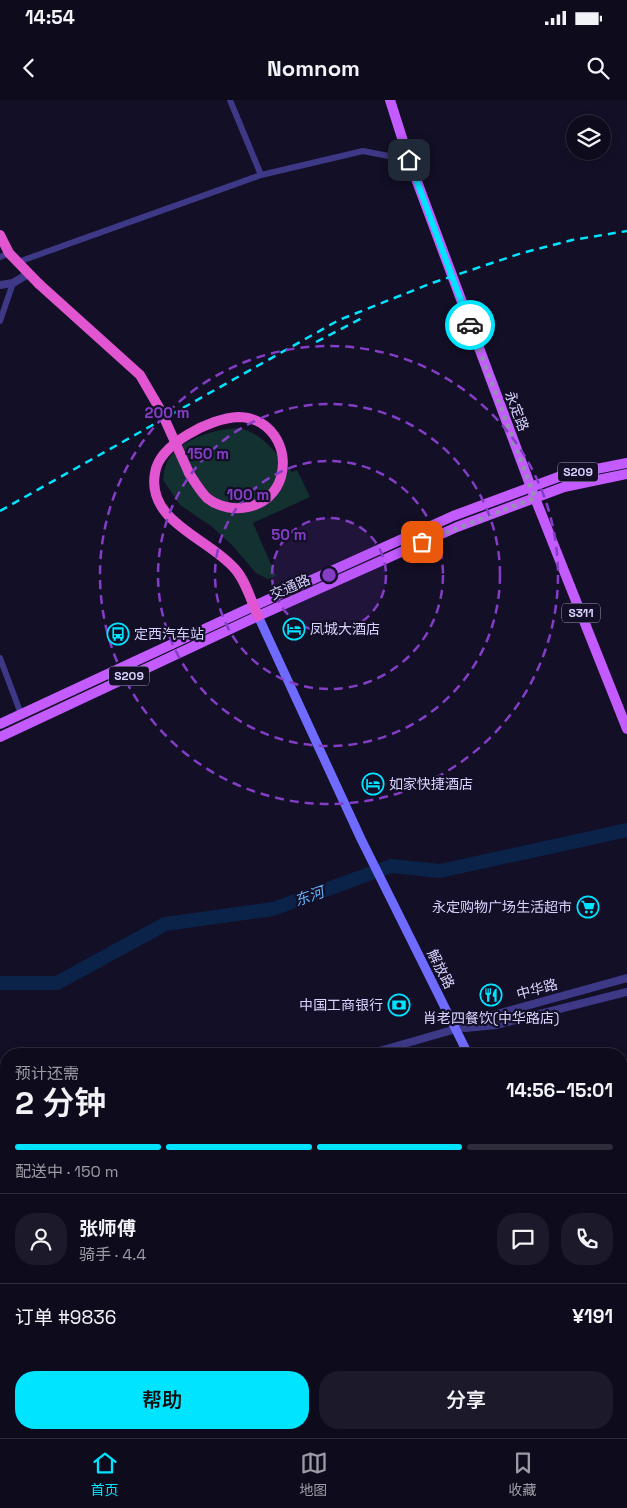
<!DOCTYPE html>
<html lang="zh">
<head>
<meta charset="utf-8">
<style>
	body { margin:0; font-family:"Space Grotesk","Noto Sans SC",sans-serif; background:#1c192a; color:#f1f3f6; height:100vh; display:flex; flex-direction:column; font-size:19px; white-space:nowrap }
	* { box-sizing:border-box; margin:0 }
	p { font-size:16px; color:#9b9ba4 }
	.icon { flex:none; width:28px; height:28px; fill:none; stroke:currentColor; stroke-width:2; stroke-linecap:round; stroke-linejoin:round }
	.map { position:relative; flex:1; overflow:hidden }
	.drawer { position:absolute; left:0px; top:948px; width:628px; height:391px; display:flex; flex-direction:column; background:#0e0b1d; border-radius:20px 20px 0 0; box-shadow:0 2px 8px #0003,0 0 0 1px #2e2b3b }
	.drawer>* { flex:none }
	.fabs { position:absolute; left:566px; top:15px; display:grid; gap:10px }
	.fabs a { display:grid; place-items:center; width:45px; height:45px; border-radius:50%; background:#0e0b1d; box-shadow:0 2px 8px #0003,0 0 0 1px #2e2b3b; font-size:25px }
	.pin { position:absolute; display:grid; place-items:center; width:42px; height:42px; color:#fff; margin:-21px; border-radius:10px; box-shadow:0 2px 8px #0006 }
	.courier { position:absolute; display:grid; place-items:center; width:50px; height:50px; margin:-25px; border:4px solid #00e4ff; border-radius:50%; background:#fff; color:#222; box-shadow:0 1px 6px #0007 }
	.head em { font-style:normal; font-weight:600 }
	.head div { display:flex; flex-direction:column-reverse }
	.head { display:flex; align-items:center; justify-content:space-between; height:85px; padding:0 15px }
	h1 { font-size:32px; font-weight:600; line-height:38px }
	.bar { display:grid; grid-template-columns:repeat(4,1fr); gap:8px 5px; align-content:center; height:60px; padding:0 15px }
	.bar i { height:6px; border-radius:4px; background:#2e2b3b }
	.bar .current { background:#00e4ff }
	.bar p { grid-column:span 4 }
	.line { display:flex; align-items:center; gap:12px; padding:0 15px; border-top:1px solid #2e2b3b }
	.line div { flex:1 }
	.round { display:grid; place-items:center; flex:none; width:52px; height:52px; border-radius:20px; background:#1c192a }
	.action { display:flex; gap:10px; margin-top:auto; padding:10px 15px }
	.action a { flex:1; height:58px; border-radius:20px; background:#00e4ff; color:#111; font-size:20px; font-weight:600; line-height:58px; text-align:center }
	.action a+a { background:#1c192a; color:#f1f3f6 }
	.status { display:flex; justify-content:space-between; align-items:center; height:35px; padding:0 25px; background:#0e0b1d; direction:ltr }
	.status svg { height:14px; fill:currentColor }
	header { display:flex; justify-content:space-between; align-items:center; height:65px; padding:0 15px; background:#0e0b1d; font-size:22px; font-weight:600 }
	.dock { display:flex; justify-content:space-around; align-items:center; height:70px; border-top:1px solid #2e2b3b; background:#0e0b1d; font-size:14px; color:#9b9ba4 }
	.dock a { display:grid; justify-items:center; gap:2px }
	.dock .current { color:#00e4ff }
	.map>svg:first-child { display:block }
	.green { fill:#123130 }
	.lines { fill:none; stroke-linecap:round; stroke-linejoin:round }
	.river { stroke:#0b2249; stroke-width:14 }
	.minor { stroke:#3d3986; stroke-width:6 }
	.tertiary { stroke:#3d3986; stroke-width:8 }
	.secondary { stroke:#706bff; stroke-width:9 }
	.primary { stroke:#c35bff; stroke-width:10 }
	.trunk { stroke:#e155d1; stroke-width:10 }
	.rail { stroke:#00e4ff; stroke-width:2.5; stroke-dasharray:8 6; stroke-linecap:butt }
	.trunk-bridge { stroke:#e155d1; stroke-width:10 }
	.done { stroke:#948fb3; stroke-width:5; stroke-dasharray:0 9 }
	.route { stroke:#00e4ff; stroke-width:6 }
	.ring { fill:none; stroke:#843dc5; stroke-width:2.5; stroke-dasharray:9 6 }
	.labels { text-anchor:middle; dominant-baseline:central; stroke-width:4.5; stroke-linejoin:round; paint-order:stroke }
	.shield { fill:#130f27; stroke:#9e99be; stroke-width:1 }
	.shield-label { font-size:12px; font-weight:bold; fill:#d9d4ff }
	.street-label { font-size:14px; fill:#d9d4ff; stroke:#130f27 }
	.poi-label { font-size:14px; fill:#d9d4ff; stroke:#130f27; text-anchor:start }
	.water-label { font-size:15px; font-style:italic; fill:#62b6ff; stroke:#130f27 }
	.centre { fill:#843dc5; stroke:#130f27; stroke-width:2.5 }
	.ring-label { font-size:15px; text-anchor:middle; font-weight:bold; fill:#843dc5; stroke:#130f27; stroke-width:4.5; stroke-linejoin:round; paint-order:stroke }
</style>
</head>
<body>
<div class="status"><b>14:54</b><svg viewBox="0 0 49 12"><path d="M0 12V9h3v3zM5 12V6h3v6zM10 12V3h3v9zM15 12V0h3v12zM26 1h20v11H26zM47 4h2v5h-2z"/></svg></div>
<header><svg class="icon" aria-label="back" viewBox="0 0 24 24"><path d="M15 5l-7 7 7 7"/></svg>Nomnom<svg class="icon" aria-label="search" viewBox="0 0 24 24"><circle cx="10" cy="10" r="6"/><path d="M15 15l6 6"/></svg></header>
<div class="map">
<svg width="627" height="1338" viewBox="0 0 627 1338">
	<rect width="100%" height="100%" fill="#130f27"/>
	<path class="green" d="M 239,328 C 263,333 276,354 292,372 L 297,370 L 310,397 L 253,423 L 276,476 L 268,479 L 256,473 L 231,444 L 211,426 L 180,405 L 163,380 C 164,373 165,363 170,357 C 184,338 216,329 239,328 Z"/>
	<g class="lines">
		<path class="river" d="M 0,883 L 57,883 L 165,824 L 273,809 L 391,766 L 440,771 L 627,730"/>
		<g class="minor">
			<path d="M 230,0 L 261,75"/>
			<path d="M 0,157 L 9,153"/>
			<path d="M 18,162 L 261,75 L 363,51 L 409,60"/>
			<path d="M 0,221 L 13,183"/>
			<path d="M 0,558 L 21,614"/>
			<path d="M 0,1246 L 6,1245"/>
		</g>
		<g class="tertiary">
			<path d="M 0,185 L 13,183 L 28,174"/>
			<path d="M 465,928 L 496,925 L 627,892"/>
			<path d="M 369,954 L 456,929 L 493,915 L 627,878"/>
			<path d="M 0,1061 L 6,1059"/>
			<path d="M 621,1267 L 627,1265"/>
			<path d="M 144,1338 L 213,1332"/>
		</g>
		<g class="secondary">
			<path d="M 258,516 L 361,739 L 468,954"/>
			<path d="M 0,1162 L 6,1184"/>
			<path d="M 621,1226 L 627,1235"/>
			<path d="M 9,1338 L 9,1332"/>
		</g>
		<g class="primary">
			<path d="M 390,0 L 409,60 L 535,398 L 627,629"/>
			<path d="M 0,624 L 254,506 L 453,416 L 561,376 L 627,363"/>
			<path d="M 0,637 L 258,516 L 457,427 L 564,387 L 627,374"/>
		</g>
		<g class="trunk">
			<path d="M 0,135 L 9,153 L 39,184"/>
			<path d="M 189,373 C 194,381 200,391 207,398 C 231,417 272,409 281,377 C 289,347 270,317 238,317 C 211,318 159,344 155,373 C 146,422 209,438 235,469 C 246,481 251,501 258,516"/>
		</g>
		<g class="rail">
			<path d="M 316,242 L 362,218"/>
			<path d="M 0,411 L 339,220 L 432,183 L 522,153 L 572,140 L 627,131"/>
		</g>
		<path class="trunk-bridge" d="M 39,184 L 140,275 L 161,311 L 189,373"/>
	</g>
	<g class="lines">
		<path class="done" d="M 422,442 L 535,398 L 470,225"/>
		<path class="route" d="M 409,60 L 470,225"/>
	</g>
	<circle cx="329" cy="475" r="57" fill="#843dc5" fill-opacity=".12"/>
	<g class="ring">
		<circle cx="329" cy="475" r="57"/>
		<circle cx="329" cy="475" r="114"/>
		<circle cx="329" cy="475" r="171"/>
		<circle cx="329" cy="475" r="229"/>
	</g>
	<defs>
		<g id="hotel-ring" transform="scale(1.125)"><circle r="9.5" fill="#130f27" stroke="#00e4ff" stroke-width="1.5"/><path d="M-6-4.5h1.5V1H6V5H4.5V3h-9V5H-6ZM-4 0a1.8 1.8 0 1 1 3.6 0ZM.5 0V-2.5h3Q6-2.5 6 0Z" fill="#00e4ff"/></g>
		<g id="bus-ring" transform="scale(1.125)"><circle r="9.5" fill="#130f27" stroke="#00e4ff" stroke-width="1.5"/><path d="M-5-6H5V4H4V6H2V4H-2V6H-4V4H-5ZM-3.5-4V0h7V-4ZM-3.5 1.2v1.5H-2V1.2ZM2 1.2v1.5H3.5V1.2Z" fill="#00e4ff"/></g>
		<g id="supermarket-ring" transform="scale(1.125)"><circle r="9.5" fill="#130f27" stroke="#00e4ff" stroke-width="1.5"/><path d="M-6-5.5h2.5l.6 2H6L4.5 2H-2.5L-4.4-4H-6ZM-1.5 3.2a1.3 1.3 0 1 0 .1 0ZM3 3.2a1.3 1.3 0 1 0 .1 0Z" fill="#00e4ff"/></g>
		<g id="restaurant-ring" transform="scale(1.125)"><circle r="9.5" fill="#130f27" stroke="#00e4ff" stroke-width="1.5"/><path d="M-5-6h1v4h1v-4h1v4h1v-4h1v5L-1.5 .5V6h-2V.5L-5-1ZM5-6V6H3V1.5H1.5Q1.5-4 5-6Z" fill="#00e4ff"/></g>
		<g id="bank-ring" transform="scale(1.125)"><circle r="9.5" fill="#130f27" stroke="#00e4ff" stroke-width="1.5"/><path d="M-6-4H6V4H-6ZM0-2.3a2.3 2.3 0 1 0 0 4.6a2.3 2.3 0 1 0 0-4.6Z" fill="#00e4ff"/></g>
	</defs>
	<g fill-rule="evenodd">
		<use href="#hotel-ring" x="294" y="529"/>
		<use href="#bus-ring" x="118" y="534"/>
		<use href="#hotel-ring" x="373" y="684"/>
		<use href="#supermarket-ring" x="588" y="807"/>
		<use href="#restaurant-ring" x="491" y="895"/>
		<use href="#bank-ring" x="399" y="905"/>
	</g>
	<g class="labels">
		<g class="shield">
			<rect x="558" y="362.5" width="40" height="19" rx="4"/>
			<rect x="562" y="503.5" width="38" height="19" rx="4"/>
			<rect x="109" y="566.5" width="40" height="19" rx="4"/>
		</g>
		<g class="shield-label">
			<text x="578" y="372">S209</text>
			<text x="581" y="513">S311</text>
			<text x="129" y="576">S209</text>
		</g>
		<g class="street-label">
			<text transform="translate(517 311) rotate(69)">永定路</text>
			<text transform="translate(290 487) rotate(-24)">交通路</text>
			<text transform="translate(441 869) rotate(63)">解放路</text>
			<text transform="translate(537 889) rotate(-15)">中华路</text>
		</g>
		<g class="poi-label">
			<text x="310" y="529">凤城大酒店</text>
			<text x="134" y="534">定西汽车站</text>
			<text x="389" y="684">如家快捷酒店</text>
			<text x="572" y="807" text-anchor="end">永定购物广场生活超市</text>
			<text x="383" y="905" text-anchor="end">中国工商银行</text>
			<text x="491" y="918" text-anchor="middle">肖老四餐饮(中华路店)</text>
		</g>
		<g class="water-label">
			<text transform="translate(309 796) rotate(-20)">东河</text>
		</g>
	</g>
	<circle cx="329" cy="475" r="8" class="centre"/>
	<g class="ring-label">
		<text x="167" y="318">200 m</text>
		<text x="208" y="359">150 m</text>
		<text x="248" y="400">100 m</text>
		<text x="289" y="440">50 m</text>
	</g>
</svg>
<div class="fabs">
<a><svg class="icon" aria-label="layers" viewBox="0 0 24 24"><path d="M12 4l9 5-9 5-9-5zM3 14l9 5 9-5"/></svg></a>
</div>
<div class="pin" style="left:422px;top:442px;background:#ea580c"><svg class="icon" aria-label="bag" viewBox="0 0 24 24"><path d="M5 8h14l-1 12H6zM9 8a3 3 0 0 1 6 0"/></svg></div>
<div class="pin" style="left:409px;top:60px;background:#1f2937"><svg class="icon" aria-label="home" viewBox="0 0 24 24"><path d="M3 11l9-7 9 7M6 9v11h12V9"/></svg></div>
<div class="courier" style="left:470px;top:225px"><svg class="icon" aria-label="car" viewBox="0 0 24 24"><path d="M5 17H2v-5l4-1 3-4h7l3 4 3 1v5h-3M9 17h6M6 11h13"/><circle cx="7" cy="17" r="2"/><circle cx="17" cy="17" r="2"/></svg></div>
<section class="drawer">
<div class="head"><div><h1>2 分钟</h1><p>预计还需</p></div><em>14:56–15:01</em></div>
<div class="bar"><i class="current"></i><i class="current"></i><i class="current"></i><i></i><p>配送中 · 150 m</p></div>
<div class="line" style="height:90px"><a class="round"><svg class="icon" aria-label="person" viewBox="0 0 24 24"><circle cx="12" cy="8" r="4"/><path d="M4 21q1-7 8-7t8 7"/></svg></a><div><b>张师傅</b><p>骑手 · 4.4</p></div><a class="round"><svg class="icon" aria-label="chat" viewBox="0 0 24 24"><path d="M4 5h16v11H9l-5 4z"/></svg></a><a class="round"><svg class="icon" aria-label="phone" viewBox="0 0 24 24"><path d="M5 4h4l2 5-3 2q2 4 5 5l2-3 5 2v4C11 20 4 13 5 4z"/></svg></a></div>
<div class="line" style="height:65px"><div>订单 #9836</div><b>¥191</b></div>
<div class="action"><a>帮助</a><a>分享</a></div>
</section>
</div>
<nav class="dock">
<a class="current"><svg class="icon" aria-label="home" viewBox="0 0 24 24"><path d="M3 11l9-7 9 7M6 9v11h12V9"/></svg>首页</a>
<a><svg class="icon" aria-label="map" viewBox="0 0 24 24"><path d="M3 6l6-2 6 2 6-2v14l-6 2-6-2-6 2zM9 4v14M15 6v14"/></svg>地图</a>
<a><svg class="icon" aria-label="saved" viewBox="0 0 24 24"><path d="M7 4h10v16l-5-4-5 4z"/></svg>收藏</a>
</nav>
</body>
</html>
